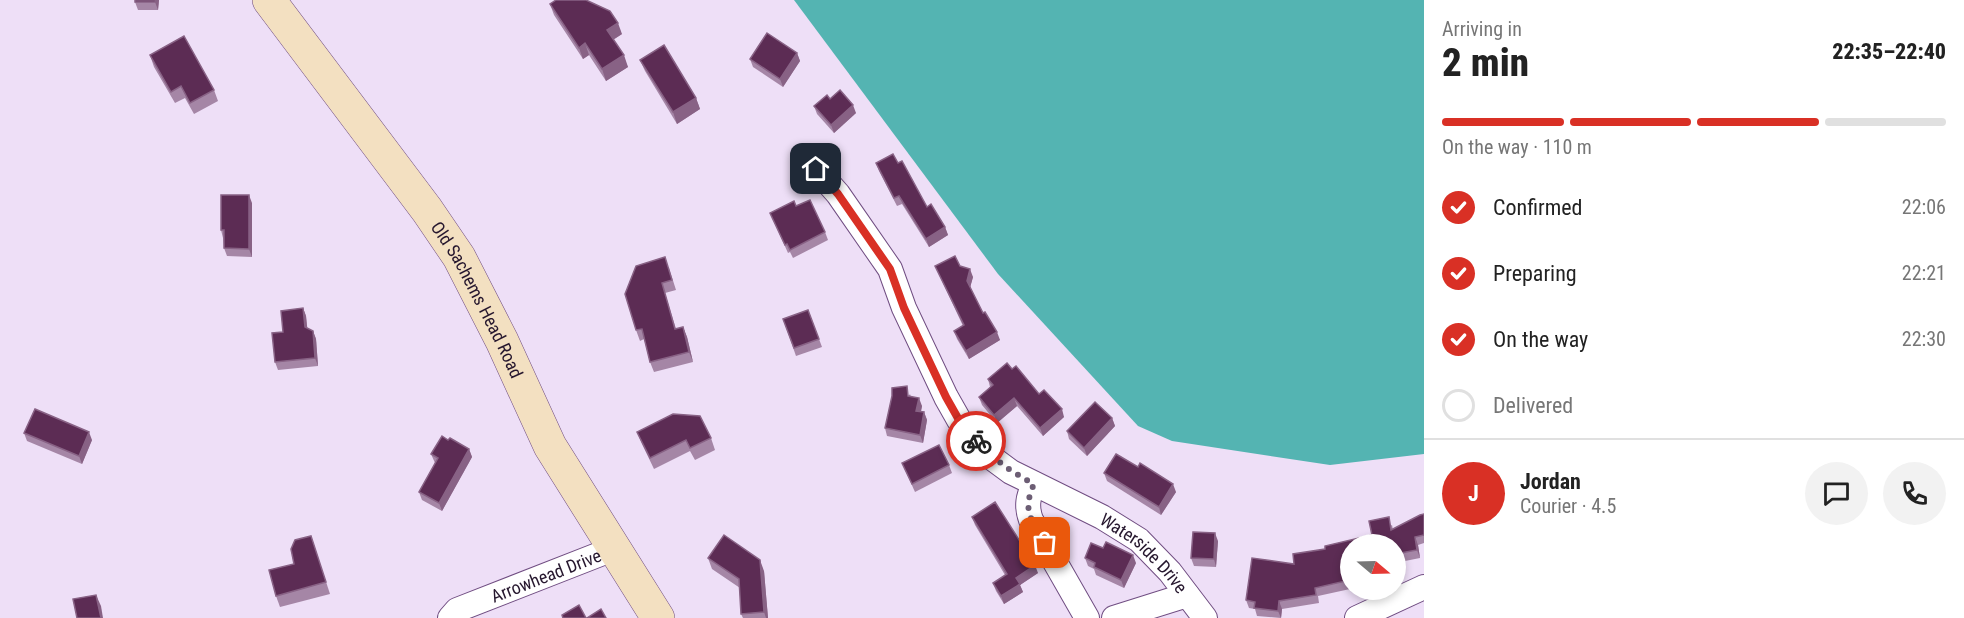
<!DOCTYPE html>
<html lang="en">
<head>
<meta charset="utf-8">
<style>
	body { margin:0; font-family:"Roboto Condensed",sans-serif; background:#f2f2f2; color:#222; height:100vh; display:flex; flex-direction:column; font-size:22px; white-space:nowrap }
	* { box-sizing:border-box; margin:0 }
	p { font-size:20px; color:#767676 }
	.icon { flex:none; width:33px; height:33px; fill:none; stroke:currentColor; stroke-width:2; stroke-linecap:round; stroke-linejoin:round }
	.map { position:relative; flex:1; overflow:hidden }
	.details { display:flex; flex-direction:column; background:#fff; width:540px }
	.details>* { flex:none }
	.needle { width:39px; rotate:109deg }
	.buttons { position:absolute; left:1340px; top:534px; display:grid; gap:12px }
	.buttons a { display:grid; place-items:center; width:66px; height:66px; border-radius:50%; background:#fff; box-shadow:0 3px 9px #0003; font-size:30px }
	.pin { position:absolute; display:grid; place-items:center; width:51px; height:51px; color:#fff; margin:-26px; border-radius:12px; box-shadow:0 3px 9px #0006 }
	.courier { position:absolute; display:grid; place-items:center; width:60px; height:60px; margin:-30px; border:4px solid #d93025; border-radius:50%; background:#fff; color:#222; box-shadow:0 2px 8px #0007 }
	.head em { font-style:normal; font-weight:800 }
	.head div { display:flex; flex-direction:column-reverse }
	.head { display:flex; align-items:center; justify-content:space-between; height:102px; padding:0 18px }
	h1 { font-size:39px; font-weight:800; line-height:45px }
	.bar { display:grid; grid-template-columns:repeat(4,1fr); gap:9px 6px; align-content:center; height:72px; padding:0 18px }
	.bar i { height:8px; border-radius:4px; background:#e0e0e0 }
	.bar .on { background:#d93025 }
	.bar p { grid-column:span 4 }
	.line { display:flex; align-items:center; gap:15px; padding:0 18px; border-top:2px solid #e0e0e0 }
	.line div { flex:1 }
	.round { display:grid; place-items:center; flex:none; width:63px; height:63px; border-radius:32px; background:#f2f2f2 }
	ol { padding:0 18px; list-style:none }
	li { display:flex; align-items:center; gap:18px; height:66px }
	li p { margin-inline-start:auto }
	li .icon { padding:6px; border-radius:50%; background:#d93025; color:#fff; stroke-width:4 }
	li:last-child { color:#767676 }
	li i { width:33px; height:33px; border:3px solid #e0e0e0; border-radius:50% }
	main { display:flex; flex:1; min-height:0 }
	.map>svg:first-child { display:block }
	.water { fill:#54b4b2 }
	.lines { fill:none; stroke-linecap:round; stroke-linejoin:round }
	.street-casing { stroke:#704d82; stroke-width:26 }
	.secondary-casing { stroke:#704d82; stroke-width:34 }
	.street { stroke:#fff; stroke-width:24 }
	.secondary { stroke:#f3e0c1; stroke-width:33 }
	.wall { fill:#a586a6 }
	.shaded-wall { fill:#886285 }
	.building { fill:#5c2c54; stroke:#886285; stroke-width:1.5 }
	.done { stroke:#6c5d74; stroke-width:6; stroke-dasharray:0 10.8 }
	.route { stroke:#d93025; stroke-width:8 }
	.labels { text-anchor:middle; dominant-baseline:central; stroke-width:6; stroke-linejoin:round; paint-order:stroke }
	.street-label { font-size:18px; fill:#26172e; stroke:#eedff7 }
</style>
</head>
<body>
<main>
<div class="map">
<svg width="1424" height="618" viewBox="0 0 1424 618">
	<rect width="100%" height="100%" fill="#eedff7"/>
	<path class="water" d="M 794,0 L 1424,0 L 1424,454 L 1330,465 L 1172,441 L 1138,426 L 998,274 Z"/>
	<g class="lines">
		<g class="street-casing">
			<g id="street">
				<path id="s1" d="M 816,169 L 838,194 L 890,269 L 904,308 L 946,397 L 959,420 L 975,440 L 992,458 L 1011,472 L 1102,517 L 1139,540 L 1170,572 L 1205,618"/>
				<path d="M 1034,484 C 1028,497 1026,506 1031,520 L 1087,618"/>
				<path id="s2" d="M 450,618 L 457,610 L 613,549"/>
				<path d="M 1114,618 L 1187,595"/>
				<path d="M 1357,618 L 1424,587"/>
			</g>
		</g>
		<g class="secondary-casing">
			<g id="secondary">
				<path id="s3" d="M 269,0 L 427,210 L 459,257 L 502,341 L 550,446 L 658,618"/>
			</g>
		</g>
		<use href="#street" class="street"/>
		<use href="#secondary" class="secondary"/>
	</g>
	<g class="wall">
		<path d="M 159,0 L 158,10 L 138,10 L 135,2 Z"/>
		<path d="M 550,4 L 622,34 L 613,40 L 628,67 L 606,81 L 589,55 L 583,59 L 554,15 Z"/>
		<path d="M 797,53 L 800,61 L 783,87 L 753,67 L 750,59 Z"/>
		<path d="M 150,55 L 214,90 L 218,101 L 194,114 L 185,98 L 175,103 L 154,67 Z"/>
		<path d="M 640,60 L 696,98 L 700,109 L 677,124 L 645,71 Z"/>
		<path d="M 830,99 L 856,113 L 834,133 L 817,114 L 814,106 Z"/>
		<path d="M 876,163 L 898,163 L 927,207 L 945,227 L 948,235 L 929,247 L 902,204 L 897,206 L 879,171 Z"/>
		<path d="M 252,203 L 252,257 L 227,256 L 224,248 L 223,238 L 221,230 Z"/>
		<path d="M 796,206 L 825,232 L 828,240 L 793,258 L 790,252 L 788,253 L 770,213 Z"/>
		<path d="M 935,266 L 960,266 L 973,277 L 970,287 L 983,313 L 1000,340 L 969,359 L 957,339 L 954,331 L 963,326 Z"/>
		<path d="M 669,268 L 676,290 L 665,293 L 676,329 L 683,327 L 687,337 L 693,362 L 654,372 L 650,362 L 644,339 L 640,341 L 636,330 Z"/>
		<path d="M 303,308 L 306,316 L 307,328 L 313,331 L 316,339 L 318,366 L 278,370 L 275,362 L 283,332 Z"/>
		<path d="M 808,310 L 822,347 L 796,356 L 783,319 Z"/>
		<path d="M 1012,369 L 1064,417 L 1043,436 L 1017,406 L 997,423 L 982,405 L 979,397 L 990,387 L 988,379 Z"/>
		<path d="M 910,394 L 911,397 L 922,406 L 921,412 L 924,412 L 927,420 L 923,443 L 887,436 L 885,428 Z"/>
		<path d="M 1112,418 L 1115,426 L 1087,456 L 1069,439 L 1067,431 Z"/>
		<path d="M 637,432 L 711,438 L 715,450 L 695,460 L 690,451 L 654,469 L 642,444 Z"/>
		<path d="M 24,433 L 92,440 L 82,464 L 27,441 Z"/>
		<path d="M 448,440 L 469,449 L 472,457 L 442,511 L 422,500 L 419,492 L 435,463 L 431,454 Z"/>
		<path d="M 902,463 L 949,465 L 952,473 L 915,492 Z"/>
		<path d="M 1104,473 L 1176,492 L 1161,515 L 1107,481 Z"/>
		<path d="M 1424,514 L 1424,543 L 1418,545 L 1420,558 L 1395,563 L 1395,544 L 1350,544 L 1350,589 L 1318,596 L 1319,603 L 1282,609 L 1281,618 L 1257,616 L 1255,609 L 1249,608 L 1246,600 L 1294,564 L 1325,549 L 1372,535 L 1392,525 L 1393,530 Z"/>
		<path d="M 972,517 L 1038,573 L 1020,585 L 1023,592 L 1004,604 L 996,591 L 993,583 L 1005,575 L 975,525 Z"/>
		<path d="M 311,536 L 330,594 L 280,607 L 276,596 Z"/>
		<path d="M 1218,541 L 1216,567 L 1194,566 L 1191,558 Z"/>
		<path d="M 708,558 L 764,571 L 768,618 L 743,618 L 741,614 L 740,588 L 712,569 Z"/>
		<path d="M 1085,558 L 1136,563 L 1124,588 L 1096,575 L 1094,569 L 1088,566 Z"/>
	</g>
	<g class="shaded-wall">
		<path d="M 156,0 L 159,0 L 158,10 L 155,2 Z"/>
		<path d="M 618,23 L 622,34 L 611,41 L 607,30 Z"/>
		<path d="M 585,43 L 589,55 L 583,59 L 579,48 Z"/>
		<path d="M 797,53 L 800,61 L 783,87 L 780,79 Z"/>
		<path d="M 624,55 L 628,67 L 606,81 L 602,69 Z"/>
		<path d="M 696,98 L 700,109 L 677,124 L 673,112 Z"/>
		<path d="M 853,105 L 856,113 L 834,133 L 831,125 Z"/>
		<path d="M 249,195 L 252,203 L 252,257 L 249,249 Z"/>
		<path d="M 945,227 L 948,235 L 929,247 L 926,239 Z"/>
		<path d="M 970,269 L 973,277 L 970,288 L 967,281 Z"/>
		<path d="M 303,308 L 306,316 L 308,335 L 305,327 Z"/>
		<path d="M 683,327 L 687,337 L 693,362 L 689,352 Z"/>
		<path d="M 313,331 L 316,339 L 318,366 L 315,358 Z"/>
		<path d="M 997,332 L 1000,340 L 969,359 L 966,351 Z"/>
		<path d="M 919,398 L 922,406 L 919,419 L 916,411 Z"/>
		<path d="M 1014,398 L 1017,406 L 997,423 L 994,415 Z"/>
		<path d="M 1062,409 L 1064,417 L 1043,436 L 1040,428 Z"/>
		<path d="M 924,412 L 927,420 L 923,443 L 920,435 Z"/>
		<path d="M 1112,418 L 1115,426 L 1087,456 L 1084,448 Z"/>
		<path d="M 89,432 L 92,440 L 82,464 L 79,456 Z"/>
		<path d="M 469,449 L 472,457 L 442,511 L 439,503 Z"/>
		<path d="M 1173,484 L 1176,492 L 1161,515 L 1159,507 Z"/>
		<path d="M 1215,533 L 1218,541 L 1216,567 L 1214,559 Z"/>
		<path d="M 1415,537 L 1418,545 L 1420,558 L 1417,550 Z"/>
		<path d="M 1133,555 L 1136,563 L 1124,588 L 1121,580 Z"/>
		<path d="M 760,560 L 764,571 L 768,618 L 766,618 L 764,612 Z"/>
		<path d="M 1035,565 L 1038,573 L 1020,585 L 1023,592 L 1004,604 L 1001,596 L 1016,578 Z"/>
		<path d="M 96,595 L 101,606 L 103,618 L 101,618 Z"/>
		<path d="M 1279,601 L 1282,609 L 1281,618 L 1278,611 Z"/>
	</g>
	<g class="building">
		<path d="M 135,0 L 156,0 L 155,2 L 135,2 Z"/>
		<path d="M 556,0 L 586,0 L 610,11 L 618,23 L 607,30 L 624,55 L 602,69 L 585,43 L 579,48 L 550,4 Z"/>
		<path d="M 767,33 L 797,53 L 780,79 L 750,59 Z"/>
		<path d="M 184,36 L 214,90 L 190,103 L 181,86 L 171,92 L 150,55 Z"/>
		<path d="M 664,45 L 696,98 L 673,112 L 640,60 Z"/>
		<path d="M 840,90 L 853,105 L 831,125 L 814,106 L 827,95 L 830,99 Z"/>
		<path d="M 893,154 L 898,163 L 902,161 L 927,207 L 931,204 L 945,227 L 926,239 L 899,196 L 894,198 L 876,163 Z"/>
		<path d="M 221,195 L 249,195 L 249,249 L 224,248 L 224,230 L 221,230 Z"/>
		<path d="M 810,200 L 825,232 L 790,250 L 787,244 L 785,245 L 770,213 L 794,201 L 796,206 Z"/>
		<path d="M 955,256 L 960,266 L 970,269 L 967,281 L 983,313 L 985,312 L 997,332 L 966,351 L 954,331 L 964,325 L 935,266 Z"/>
		<path d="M 665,257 L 672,280 L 662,283 L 675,329 L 683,327 L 689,352 L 650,362 L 642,329 L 636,330 L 625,294 L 636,266 Z"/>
		<path d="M 303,308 L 305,327 L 313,331 L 315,358 L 275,362 L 272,333 L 283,332 L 281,311 Z"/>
		<path d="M 808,310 L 819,339 L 794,348 L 783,319 Z"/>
		<path d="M 1007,363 L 1012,369 L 1016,366 L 1039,394 L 1044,390 L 1062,409 L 1040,428 L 1014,398 L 994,415 L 979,397 L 993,385 L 988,379 Z"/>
		<path d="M 907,386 L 908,396 L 919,398 L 916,411 L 924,412 L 920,435 L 885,428 L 892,396 L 892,388 Z"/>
		<path d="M 1095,402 L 1112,418 L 1084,448 L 1067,431 Z"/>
		<path d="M 35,409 L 89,432 L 79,456 L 24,433 Z"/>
		<path d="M 673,414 L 700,416 L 711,438 L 690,448 L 686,440 L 650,458 L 637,432 Z"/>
		<path d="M 442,436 L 448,440 L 450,438 L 469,449 L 439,503 L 419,492 L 438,458 L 431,454 Z"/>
		<path d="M 939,445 L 949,465 L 912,484 L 902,463 Z"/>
		<path d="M 1116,454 L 1138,467 L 1140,463 L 1173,484 L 1159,507 L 1104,473 Z"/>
		<path d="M 995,502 L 1035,565 L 1016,578 L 1020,584 L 1001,596 L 993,583 L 1007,574 L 972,517 Z"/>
		<path d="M 1424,514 L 1424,535 L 1415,537 L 1417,550 L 1395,554 L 1395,544 L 1350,544 L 1350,580 L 1315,588 L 1316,595 L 1279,601 L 1278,611 L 1254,608 L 1255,602 L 1246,600 L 1252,558 L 1294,564 L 1293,554 L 1325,549 L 1325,546 L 1372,535 L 1369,521 L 1389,517 L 1391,530 L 1420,515 Z"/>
		<path d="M 1193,532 L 1215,533 L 1214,559 L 1191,558 Z"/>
		<path d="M 724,535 L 760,560 L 764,612 L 741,614 L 739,579 L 708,558 Z"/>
		<path d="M 311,536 L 326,582 L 276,596 L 269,570 L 294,564 L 291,549 L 295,540 Z"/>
		<path d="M 1106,542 L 1133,555 L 1121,580 L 1094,567 L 1095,563 L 1085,558 L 1091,543 L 1103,548 Z"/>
		<path d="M 96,595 L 101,618 L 77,618 L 73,599 Z"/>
		<path d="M 579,605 L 586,618 L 563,618 L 562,615 Z"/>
		<path d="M 601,609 L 606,618 L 587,618 Z"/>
	</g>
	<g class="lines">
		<path class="done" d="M 976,441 C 994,459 1011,472 1034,484 C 1022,511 1031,519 1045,543"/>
		<path class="route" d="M 816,169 L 838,194 L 890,269 L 904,308 L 946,397 L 959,420 L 976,441"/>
	</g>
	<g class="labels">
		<g class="street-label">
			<text stroke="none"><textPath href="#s3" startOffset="366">Old Sachems Head Road</textPath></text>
			<text stroke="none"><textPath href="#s1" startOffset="522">Waterside Drive</textPath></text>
			<text stroke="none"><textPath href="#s2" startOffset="106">Arrowhead Drive</textPath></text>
		</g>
	</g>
</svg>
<div class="buttons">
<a><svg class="needle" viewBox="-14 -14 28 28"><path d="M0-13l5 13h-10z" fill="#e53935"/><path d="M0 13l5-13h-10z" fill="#767676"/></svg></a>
</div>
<div class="pin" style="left:1045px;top:543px;background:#ea580c"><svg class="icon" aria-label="bag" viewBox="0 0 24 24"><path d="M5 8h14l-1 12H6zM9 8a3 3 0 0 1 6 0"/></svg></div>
<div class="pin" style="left:816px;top:169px;background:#1f2937"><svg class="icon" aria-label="home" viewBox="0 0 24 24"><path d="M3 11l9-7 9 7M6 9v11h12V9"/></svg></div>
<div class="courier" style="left:976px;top:441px"><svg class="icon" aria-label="bike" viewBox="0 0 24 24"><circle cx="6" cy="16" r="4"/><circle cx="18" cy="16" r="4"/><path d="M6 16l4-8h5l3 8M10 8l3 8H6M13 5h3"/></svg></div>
</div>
<section class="details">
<div class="head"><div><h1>2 min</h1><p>Arriving in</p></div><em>22:35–22:40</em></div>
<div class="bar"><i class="on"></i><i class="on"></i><i class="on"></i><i></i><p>On the way · 110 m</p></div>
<ol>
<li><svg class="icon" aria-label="check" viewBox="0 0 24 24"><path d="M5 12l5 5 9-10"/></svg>Confirmed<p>22:06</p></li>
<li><svg class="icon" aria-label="check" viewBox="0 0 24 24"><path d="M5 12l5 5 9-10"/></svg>Preparing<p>22:21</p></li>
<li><svg class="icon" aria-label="check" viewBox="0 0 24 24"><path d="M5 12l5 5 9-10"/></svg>On the way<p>22:30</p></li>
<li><i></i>Delivered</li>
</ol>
<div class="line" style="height:108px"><b class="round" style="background:#d93025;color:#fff">J</b><div><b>Jordan</b><p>Courier · 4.5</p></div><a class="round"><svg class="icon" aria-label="chat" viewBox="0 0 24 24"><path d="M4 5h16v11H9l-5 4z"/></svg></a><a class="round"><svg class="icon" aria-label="phone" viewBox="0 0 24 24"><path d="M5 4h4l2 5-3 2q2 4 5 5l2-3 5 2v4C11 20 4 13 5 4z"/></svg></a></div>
</section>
</main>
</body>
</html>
